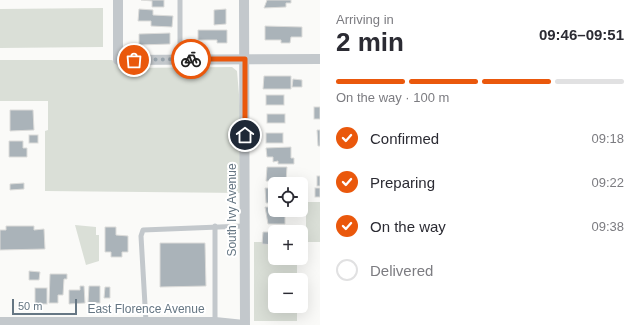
<!DOCTYPE html>
<html lang="en">
<head>
<meta charset="utf-8">
<style>
	body { margin:0; font-family:Helvetica,sans-serif; background:#f7f7f7; color:#2b2b33; height:100vh; display:flex; flex-direction:column; font-size:15px; white-space:nowrap }
	* { box-sizing:border-box; margin:0 }
	p { font-size:13px; color:#7c7c81 }
	.icon { flex:none; width:22px; height:22px; fill:none; stroke:currentColor; stroke-width:2; stroke-linecap:round; stroke-linejoin:round }
	.map { position:relative; flex:1; overflow:hidden }
	.side { display:flex; flex-direction:column; background:#fff; width:320px }
	.side>* { flex:none }
	.controls { position:absolute; left:268px; top:177px; display:grid; gap:8px }
	.controls a { display:grid; place-items:center; width:40px; height:40px; border-radius:6px; background:#fff; box-shadow:0 4px 16px #0002; font-size:20px }
	.scale { position:absolute; left:12px; bottom:10px; width:65px; box-sizing:border-box; padding-left:4px; border:2px solid #657683; border-top:0; font-size:11px; line-height:14px; white-space:nowrap; color:#657683; -webkit-text-stroke:3px #fff; paint-order:stroke }
	.pin { position:absolute; display:grid; place-items:center; width:34px; height:34px; color:#fff; margin:-17px; border:2px solid #fff; border-radius:50%; box-shadow:0 1px 4px #0007 }
	.courier { position:absolute; display:grid; place-items:center; width:40px; height:40px; margin:-20px; border:3px solid #ea580c; border-radius:50%; background:#fff; color:#222; box-shadow:0 1px 5px #0007 }
	.summary em { font-style:normal; font-weight:700 }
	.summary div { display:flex; flex-direction:column-reverse }
	.summary { display:flex; align-items:center; justify-content:space-between; height:68px; padding:0 16px }
	h1 { font-size:26px; font-weight:700; line-height:30px }
	.bar { display:grid; grid-template-columns:repeat(4,1fr); gap:6px 4px; align-content:center; height:48px; padding:0 16px }
	.bar i { height:5px; border-radius:3px; background:#e1e1e2 }
	.bar .active { background:#ea580c }
	.bar p { grid-column:span 4 }
	ol { padding:0 16px; list-style:none }
	li { display:flex; align-items:center; gap:12px; height:44px }
	li p { margin-inline-start:auto }
	li .icon { padding:4px; border-radius:50%; background:#ea580c; color:#fff; stroke-width:4 }
	li:last-child { color:#7c7c81 }
	li i { width:22px; height:22px; border:2px solid #e1e1e2; border-radius:50% }
	main { display:flex; flex:1; min-height:0 }
	.map>svg:first-child { display:block }
	.green { fill:#dadfd7 }
	.building { fill:#aab3b9; stroke:#dcdcda }
	.lines { fill:none; stroke-linecap:round; stroke-linejoin:round }
	.service { stroke:#c3c8cc; stroke-width:5 }
	.minor { stroke:#c3c8cc; stroke-width:10 }
	.done { stroke:#99a4ac; stroke-width:4; stroke-dasharray:0 7.2 }
	.route { stroke:#ea580c; stroke-width:5 }
	.labels { text-anchor:middle; dominant-baseline:central; stroke-width:4; stroke-linejoin:round; paint-order:stroke }
	.street-label { font-size:12px; fill:#657683; stroke:#fff }
</style>
</head>
<body>
<main>
<div class="map">
<svg width="320" height="325" viewBox="0 0 320 325">
	<rect width="100%" height="100%" fill="#fafaf8"/>
	<g class="green">
		<path d="M 103,8 L 103,47 L 0,48 L 0,9 Z"/>
		<path d="M 0,60 L 112,60 L 118,65 L 126,68 L 232,67 L 237,71 L 242,130 L 242,193 L 45,191 L 45,131 L 48,130 L 48,101 L 0,101 Z"/>
		<rect x="306" y="202" width="14" height="40"/>
		<path d="M 75,225 L 96,227 L 96,235 L 99,235 L 99,261 L 86,265 Z"/>
		<path d="M 254,242 L 275,242 L 275,258 L 297,258 L 297,280 L 275,280 L 275,306 L 297,306 L 297,321 L 254,321 Z"/>
	</g>
	<g class="building">
		<path d="M 141,0 L 164,0 L 164,7 L 152,7 L 152,1 Z"/>
		<path d="M 267,0 L 291,0 L 291,3 L 286,3 L 286,7 L 264,8 Z"/>
		<path d="M 139,9 L 153,10 L 153,15 L 173,16 L 172,27 L 151,26 L 151,21 L 138,21 Z"/>
		<path d="M 226,9 L 226,24 L 214,25 L 214,10 Z"/>
		<path d="M 265,26 L 302,27 L 302,37 L 291,37 L 290,43 L 281,43 L 281,40 L 265,40 Z"/>
		<path d="M 198,30 L 227,30 L 227,43 L 217,43 L 217,40 L 198,40 Z"/>
		<path d="M 170,33 L 170,44 L 139,45 L 139,34 Z"/>
		<path d="M 264,76 L 291,76 L 291,89 L 263,89 Z"/>
		<path d="M 293,79 L 302,80 L 302,87 L 292,87 Z"/>
		<rect x="266" y="95" width="18" height="10"/>
		<rect x="314" y="107" width="6" height="12"/>
		<path d="M 10,110 L 33,110 L 34,130 L 10,131 Z"/>
		<rect x="267" y="114" width="18" height="9"/>
		<path d="M 317,130 L 320,130 L 320,146 L 318,146 Z"/>
		<rect x="266" y="133" width="17" height="10"/>
		<rect x="29" y="135" width="9" height="8"/>
		<path d="M 9,141 L 23,141 L 23,148 L 27,148 L 27,157 L 9,157 Z"/>
		<path d="M 291,147 L 291,158 L 294,158 L 294,164 L 278,164 L 278,161 L 273,162 L 273,157 L 267,157 L 266,148 Z"/>
		<path d="M 267,167 L 287,167 L 286,182 L 266,181 Z"/>
		<rect x="317" y="176" width="3" height="10"/>
		<path d="M 292,179 L 302,179 L 301,185 L 301,184 L 292,184 Z"/>
		<path d="M 24,183 L 24,189 L 10,190 L 10,184 Z"/>
		<path d="M 265,188 L 275,188 L 275,203 L 266,203 Z"/>
		<rect x="315" y="188" width="5" height="9"/>
		<path d="M 265,207 L 275,207 L 276,213 L 285,213 L 285,224 L 268,224 Z"/>
		<path d="M 6,226 L 34,226 L 34,230 L 44,229 L 45,249 L 0,250 L 0,230 L 6,230 Z"/>
		<path d="M 105,227 L 116,227 L 116,235 L 128,236 L 128,252 L 122,252 L 122,257 L 111,257 L 111,252 L 105,252 Z"/>
		<path d="M 263,232 L 275,232 L 275,245 L 262,244 Z"/>
		<path d="M 160,243 L 205,243 L 206,286 L 160,287 Z"/>
		<path d="M 29,271 L 40,272 L 39,280 L 29,280 Z"/>
		<path d="M 50,274 L 67,274 L 67,279 L 64,279 L 63,295 L 58,295 L 58,303 L 49,303 Z"/>
		<path d="M 80,286 L 84,286 L 85,303 L 69,304 L 69,290 L 80,290 Z"/>
		<path d="M 89,286 L 100,286 L 100,303 L 88,303 Z"/>
		<path d="M 105,287 L 110,287 L 110,298 L 104,298 Z"/>
		<rect x="35" y="288" width="12" height="16"/>
	</g>
	<g class="lines">
		<g class="service">
			<path d="M 180,59 L 180,0"/>
			<path d="M 215,226 L 215,322"/>
			<path d="M 146,322 L 141,236 L 143,230 L 244,226"/>
		</g>
		<g class="minor">
			<path d="M 118,0 L 118,60 L 320,59"/>
			<path d="M 244,0 L 245,325"/>
			<path d="M 0,322 L 215,322 L 244,325"/>
		</g>
	</g>
	<g class="lines">
		<path class="done" d="M 134,60 L 191,59"/>
		<path class="route" d="M 191,59 L 245,59 L 245,135"/>
	</g>
	<g class="labels">
		<g class="street-label">
			<text transform="translate(232 210) rotate(-90)">South Ivy Avenue</text>
			<text x="146" y="309">East Florence Avenue</text>
		</g>
	</g>
</svg>
<div class="controls">
<a><svg class="icon" aria-label="locate" viewBox="0 0 24 24"><circle cx="12" cy="12" r="6"/><path d="M12 2v4M12 18v4M2 12h4M18 12h4"/></svg></a>
<a>+</a>
<a>−</a>
</div>
<div class="scale">50 m</div>
<div class="pin" style="left:134px;top:60px;background:#ea580c"><svg class="icon" aria-label="bag" viewBox="0 0 24 24"><path d="M5 8h14l-1 12H6zM9 8a3 3 0 0 1 6 0"/></svg></div>
<div class="pin" style="left:245px;top:135px;background:#1f2937"><svg class="icon" aria-label="home" viewBox="0 0 24 24"><path d="M3 11l9-7 9 7M6 9v11h12V9"/></svg></div>
<div class="courier" style="left:191px;top:59px"><svg class="icon" aria-label="bike" viewBox="0 0 24 24"><circle cx="6" cy="16" r="4"/><circle cx="18" cy="16" r="4"/><path d="M6 16l4-8h5l3 8M10 8l3 8H6M13 5h3"/></svg></div>
</div>
<section class="side">
<div class="summary"><div><h1>2 min</h1><p>Arriving in</p></div><em>09:46–09:51</em></div>
<div class="bar"><i class="active"></i><i class="active"></i><i class="active"></i><i></i><p>On the way · 100 m</p></div>
<ol>
<li><svg class="icon" aria-label="check" viewBox="0 0 24 24"><path d="M5 12l5 5 9-10"/></svg>Confirmed<p>09:18</p></li>
<li><svg class="icon" aria-label="check" viewBox="0 0 24 24"><path d="M5 12l5 5 9-10"/></svg>Preparing<p>09:22</p></li>
<li><svg class="icon" aria-label="check" viewBox="0 0 24 24"><path d="M5 12l5 5 9-10"/></svg>On the way<p>09:38</p></li>
<li><i></i>Delivered</li>
</ol>
</section>
</main>
</body>
</html>
